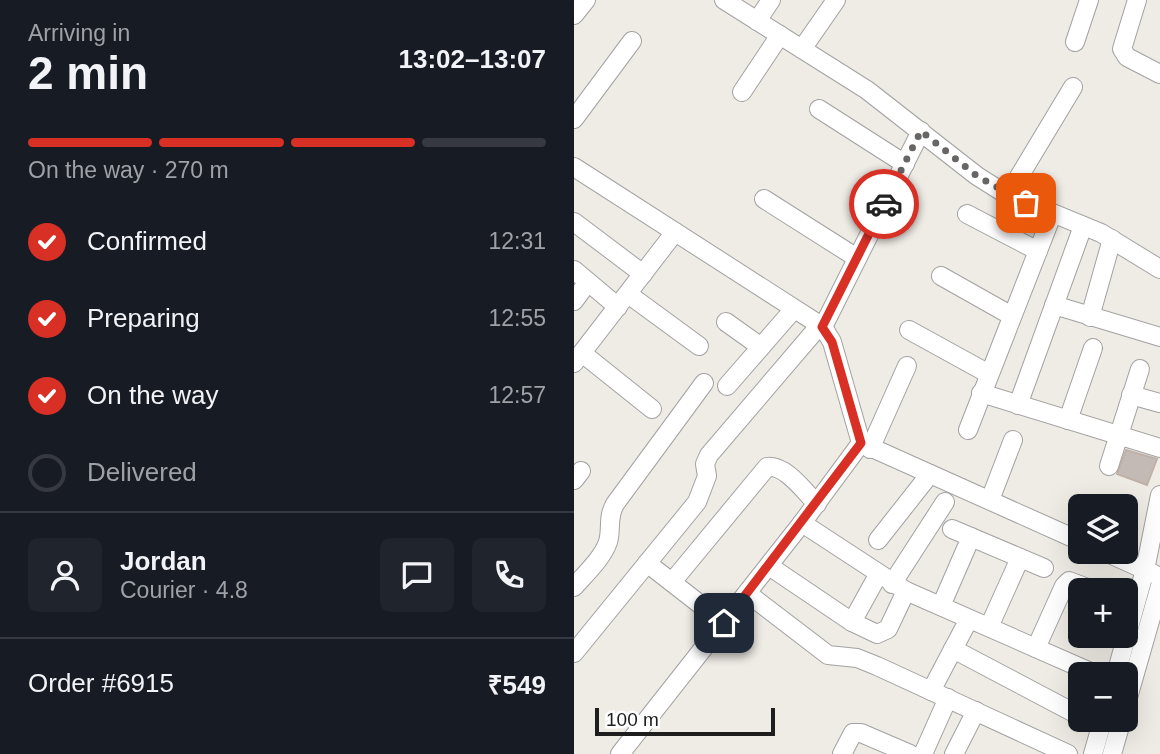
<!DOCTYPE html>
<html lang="en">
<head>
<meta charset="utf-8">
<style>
	body { margin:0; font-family:Arial,sans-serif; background:#20242c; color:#f1f3f6; height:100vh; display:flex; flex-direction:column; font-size:26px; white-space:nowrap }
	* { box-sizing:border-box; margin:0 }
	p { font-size:23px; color:#9ea1a6 }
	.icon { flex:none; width:38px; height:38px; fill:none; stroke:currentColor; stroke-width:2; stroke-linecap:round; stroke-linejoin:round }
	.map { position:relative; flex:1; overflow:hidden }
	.details { display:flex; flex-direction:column; background:#171b24; width:574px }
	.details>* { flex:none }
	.controls { position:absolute; left:494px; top:494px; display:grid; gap:14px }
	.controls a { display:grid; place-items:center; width:70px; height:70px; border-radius:10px; background:#171b24; box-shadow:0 7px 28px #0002; font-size:35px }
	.scale { position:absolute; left:21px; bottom:18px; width:180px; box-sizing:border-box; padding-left:7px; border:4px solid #1e1e1e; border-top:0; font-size:19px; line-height:24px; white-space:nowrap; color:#1e1e1e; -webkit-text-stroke:5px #fff; paint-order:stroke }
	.pin { position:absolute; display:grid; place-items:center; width:60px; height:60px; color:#fff; margin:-30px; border-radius:14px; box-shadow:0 4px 10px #0006 }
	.courier { position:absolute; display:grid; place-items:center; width:70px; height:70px; margin:-35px; border:5px solid #d93025; border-radius:50%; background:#fff; color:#222; box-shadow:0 2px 9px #0007 }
	.head em { font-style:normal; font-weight:800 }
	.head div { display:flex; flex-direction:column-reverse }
	.head { display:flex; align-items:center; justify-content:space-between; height:119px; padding:0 28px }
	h1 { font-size:46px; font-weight:800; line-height:52px }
	.bar { display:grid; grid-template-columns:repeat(4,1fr); gap:10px 7px; align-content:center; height:84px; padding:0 28px }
	.bar i { height:9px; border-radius:5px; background:#363941 }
	.bar .current { background:#d93025 }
	.bar p { grid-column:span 4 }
	.line { display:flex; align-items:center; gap:18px; padding:0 28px; border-top:2px solid #363941 }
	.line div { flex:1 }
	.round { display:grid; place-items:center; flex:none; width:74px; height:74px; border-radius:10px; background:#20242c }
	ol { padding:0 28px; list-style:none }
	li { display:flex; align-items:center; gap:21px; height:77px }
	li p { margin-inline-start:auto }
	li .icon { padding:7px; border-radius:50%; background:#d93025; color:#fff; stroke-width:4 }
	li:last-child { color:#9ea1a6 }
	li i { width:38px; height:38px; border:4px solid #363941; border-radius:50% }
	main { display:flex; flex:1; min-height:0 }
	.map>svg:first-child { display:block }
	.building { fill:#c3bab5; stroke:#c0b1a8; stroke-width:2 }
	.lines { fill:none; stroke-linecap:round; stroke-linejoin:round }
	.minor-casing { stroke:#a2a2a2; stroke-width:20 }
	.minor { stroke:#fff; stroke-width:18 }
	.done { stroke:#676664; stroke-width:7; stroke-dasharray:0 12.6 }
	.route { stroke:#d93025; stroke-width:9 }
</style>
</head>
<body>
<main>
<section class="details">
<div class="head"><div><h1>2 min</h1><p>Arriving in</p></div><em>13:02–13:07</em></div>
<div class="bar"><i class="current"></i><i class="current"></i><i class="current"></i><i></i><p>On the way · 270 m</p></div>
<ol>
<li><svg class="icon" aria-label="check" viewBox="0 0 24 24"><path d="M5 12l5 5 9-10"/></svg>Confirmed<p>12:31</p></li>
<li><svg class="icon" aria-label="check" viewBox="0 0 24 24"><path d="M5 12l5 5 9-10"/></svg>Preparing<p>12:55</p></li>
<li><svg class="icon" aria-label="check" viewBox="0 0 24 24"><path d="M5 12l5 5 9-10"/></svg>On the way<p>12:57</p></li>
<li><i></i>Delivered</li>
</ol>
<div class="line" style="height:126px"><a class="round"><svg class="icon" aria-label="person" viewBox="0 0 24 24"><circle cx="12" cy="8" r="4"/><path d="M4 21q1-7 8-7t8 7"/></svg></a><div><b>Jordan</b><p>Courier · 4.8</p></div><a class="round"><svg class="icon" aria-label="chat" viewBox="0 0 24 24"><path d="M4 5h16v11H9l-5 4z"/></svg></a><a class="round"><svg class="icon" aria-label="phone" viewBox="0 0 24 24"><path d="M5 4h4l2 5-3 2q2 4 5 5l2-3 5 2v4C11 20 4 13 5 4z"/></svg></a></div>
<div class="line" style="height:91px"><div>Order #6915</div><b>₹549</b></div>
</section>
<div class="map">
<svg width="586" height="754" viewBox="0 0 586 754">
	<rect width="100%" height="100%" fill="#efebe5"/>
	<path class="building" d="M 552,450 L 583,459 L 573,485 L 543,474 Z"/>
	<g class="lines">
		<g class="minor-casing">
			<g id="minor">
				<path d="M 150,0 L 293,90 L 403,176 L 430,193 L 527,233 L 586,269"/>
				<path d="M 563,0 L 548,49 L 553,57 L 586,74"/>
				<path d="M 0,15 L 12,0"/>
				<path d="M 183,21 L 197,0"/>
				<path d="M 501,42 L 515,0"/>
				<path d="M 228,49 L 262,0"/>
				<path d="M 168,92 L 206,35"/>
				<path d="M 245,109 L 331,164"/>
				<path d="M 0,119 L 58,41"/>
				<path d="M 0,167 L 249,327 L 258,342 L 287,443 L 506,541"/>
				<path d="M 434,195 L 499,87"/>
				<path d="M 190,199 L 283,258"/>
				<path d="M 393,214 L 464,251"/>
				<path d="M 0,222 L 69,274"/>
				<path d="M 0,270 L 44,307"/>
				<path d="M 367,276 L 438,316"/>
				<path d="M 54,294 L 125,346"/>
				<path d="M 0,301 L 14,282"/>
				<path d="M 480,305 L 586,337"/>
				<path d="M 516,317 L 538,239"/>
				<path d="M 152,322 L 187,347"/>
				<path d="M 249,327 L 347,131"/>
				<path d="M 335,330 L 415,374"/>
				<path d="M 8,353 L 78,409"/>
				<path d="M 0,363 L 101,232"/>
				<path d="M 153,386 L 220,309"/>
				<path d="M 407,393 L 586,448"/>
				<path d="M 557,395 L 586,403"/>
				<path d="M 444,405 L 509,226"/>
				<path d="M 494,420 L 519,348"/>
				<path d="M 394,430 L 478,215"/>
				<path d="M 296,449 L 333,366"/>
				<path d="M 535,466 L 566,369"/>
				<path d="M 0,480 L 7,471"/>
				<path d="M 416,500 L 439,440"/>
				<path d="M 228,523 L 332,591 L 521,674"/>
				<path d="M 378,529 L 470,568"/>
				<path d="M 304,540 L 356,474"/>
				<path d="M 529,551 L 580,574"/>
				<path d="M 73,563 L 150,623"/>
				<path d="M 195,566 L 278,622 L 303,634 L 314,629 L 332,591"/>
				<path d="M 98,582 L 193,467 C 211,464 231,492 243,504"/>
				<path d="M 318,584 L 371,502"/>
				<path d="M 0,587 C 11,574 28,559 34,542 C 38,528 33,518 41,504 L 130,383"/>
				<path d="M 173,593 L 254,655 L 283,658 L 303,666 L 494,754"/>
				<path d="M 367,606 L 397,537"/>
				<path d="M 278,622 L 304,575"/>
				<path d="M 415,627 L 446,558"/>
				<path d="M 462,648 L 490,586 L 495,581 L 519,590"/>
				<path d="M 379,649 L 506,716"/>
				<path d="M 0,653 L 123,502 L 133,476 L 131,464 L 135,455 L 246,325"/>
				<path d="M 542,674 L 571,570 L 586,495"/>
				<path d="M 357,691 L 395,619"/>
				<path d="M 551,708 L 586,586"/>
				<path d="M 46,754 L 228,523 L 287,443"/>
				<path d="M 268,754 L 279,733 L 287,733 L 336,754"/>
				<path d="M 349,754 L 374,698"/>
				<path d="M 380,754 L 402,711"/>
				<path d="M 519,754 L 529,719"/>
				<path d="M 538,754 L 548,719"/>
			</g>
		</g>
		<use href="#minor" class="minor"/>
	</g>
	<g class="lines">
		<path class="done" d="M 310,204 L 347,131 L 403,176 L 452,203"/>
		<path class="route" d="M 150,623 L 287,443 L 258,342 L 248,327 L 310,204"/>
	</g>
</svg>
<div class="controls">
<a><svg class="icon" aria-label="layers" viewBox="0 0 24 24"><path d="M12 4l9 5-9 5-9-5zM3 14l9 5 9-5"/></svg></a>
<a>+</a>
<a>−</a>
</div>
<div class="scale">100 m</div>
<div class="pin" style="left:452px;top:203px;background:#ea580c"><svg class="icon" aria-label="bag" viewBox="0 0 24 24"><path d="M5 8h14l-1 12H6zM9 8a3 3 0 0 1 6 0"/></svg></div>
<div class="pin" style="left:150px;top:623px;background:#1f2937"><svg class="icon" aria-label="home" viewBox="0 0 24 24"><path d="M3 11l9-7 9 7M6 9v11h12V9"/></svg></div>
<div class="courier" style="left:310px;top:204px"><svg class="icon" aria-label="car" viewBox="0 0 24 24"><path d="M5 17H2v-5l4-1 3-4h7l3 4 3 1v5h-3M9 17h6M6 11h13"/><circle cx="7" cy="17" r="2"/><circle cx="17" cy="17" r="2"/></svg></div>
</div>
</main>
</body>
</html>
